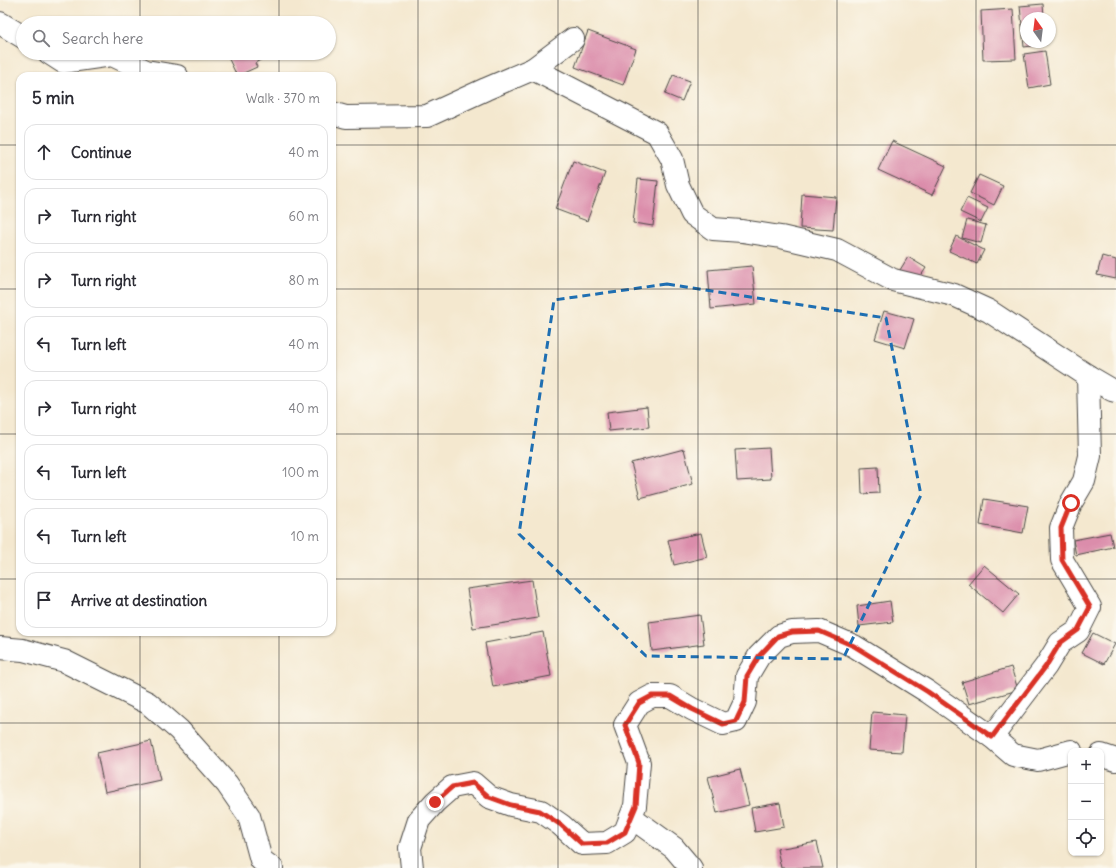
<!DOCTYPE html>
<meta charset="utf-8">
<style>
:root{--surface:#fff;--page:#f2f2f3;--text:#2b2b33;--muted:#7c7c81;--line:#e1e1e2}
body{margin:0;font-family:Delius,sans-serif;background:var(--page);color:var(--text)}
.controls{position:absolute;right:12px;bottom:12px;display:grid;overflow:hidden;border-radius:8px;box-shadow:0 1px 3px #0004}
.controls button{width:36px;height:36px;display:grid;place-items:center;padding:0;border:0;border-bottom:1px solid var(--line);background:var(--surface);color:var(--text);font:20px sans-serif}
.compass{position:absolute;left:1020px;top:12px;width:36px;height:36px;border-radius:50%;background:var(--surface);box-shadow:0 1px 3px #0004;rotate:346deg}
.stop{position:absolute;width:12px;height:12px;margin:-9px;border:3px solid #d93025;border-radius:50%;background:#fff}
.stop.end{background:#d93025;border-color:#fff;box-shadow:0 1px 4px #0008}
.list{margin:0;padding:0;list-style:none}
h2{display:flex;justify-content:space-between;align-items:center;height:52px;margin:0;padding:0 16px;font-size:17px}
h2 small{font-size:13px;font-weight:400;color:var(--muted)}
.list li{display:grid;grid-template-columns:26px 1fr auto;gap:12px;align-items:center;box-sizing:border-box;height:56px;margin:0 8px 8px;padding:0 8px;border:1px solid var(--line);border-radius:12px}
.list b{display:block;font-size:15px;white-space:nowrap}
.list em{font-size:13px;font-style:normal;color:var(--muted)}
.icon{flex:none;width:22px;height:22px;fill:none;stroke:currentColor;stroke-width:2;stroke-linecap:round;stroke-linejoin:round}
.map{position:relative;flex:none;width:1116px;height:868px;overflow:hidden}
.search{position:absolute;background:var(--surface);box-shadow:0 1px 3px #0004;left:16px;top:16px;width:320px;height:44px;display:flex;align-items:center;gap:10px;box-sizing:border-box;padding:0 14px;border-radius:22px;color:var(--muted);font-size:15px}
.panel{position:absolute;background:var(--surface);box-shadow:0 1px 3px #0004;left:16px;top:72px;width:320px;height:564px;border-radius:12px}
.map>svg:first-child{display:block}
.building{fill:#db8dab}
.lines{fill:none;stroke-linecap:round;stroke-linejoin:round}
.minor-casing{stroke:#494744;stroke-width:24}
.minor{stroke:#fff;stroke-width:22}
.route{stroke:#d93025;stroke-width:5}
.marked{fill:none;stroke:#1f6fb2;stroke-width:3;stroke-dasharray:8 5;stroke-linejoin:round}
.grid{fill:none;stroke:#2b2b2b;stroke-width:1;stroke-opacity:0.55}
</style>
<div class="map">
<svg width="1116" height="868" viewBox="0 0 1116 868">
<rect width="100%" height="100%" fill="#fbf7ec"/>
<filter id="ink" filterUnits="userSpaceOnUse"><feTurbulence type="fractalNoise" baseFrequency=".025" numOctaves="2"/><feDisplacementMap in="SourceGraphic" scale="8" xChannelSelector="R" yChannelSelector="G"/><feConvolveMatrix kernelMatrix="1 2 1 2 8 2 1 2 1" color-interpolation-filters="sRGB"/></filter>
<filter id="wash" filterUnits="userSpaceOnUse"><feTurbulence type="fractalNoise" baseFrequency=".012" numOctaves="4" result="noise"/><feDisplacementMap in="SourceGraphic" scale="16" xChannelSelector="R" yChannelSelector="G"/><feGaussianBlur stdDeviation="0.9" result="paint"/><feColorMatrix in="noise" values="0 0 0 0 0 0 0 0 0 0 0 0 0 0 0 0 0 1.4 0 .05"/><feComposite in="paint" operator="in"/></filter>
<g filter="url(#wash)">
<rect width="100%" height="100%" fill="#f4e8cf"/>
<g id="blocks">
<g class="building">
<path d="M1043 4 1044 18H1026V42H1047V44L1024 47 1020 6Z"/>
<path d="M1013 9 1016 59 983 60 981 11Z"/>
<path d="M588 31 636 49 623 85 575 67Z"/>
<path d="M1045 51 1050 84 1029 88 1024 54Z"/>
<path d="M232 53H261L264 58 255 63 257 67 237 76 227 55Z"/>
<path d="M673 75 690 81 682 101 665 94Z"/>
<path d="M892 141 946 166 932 195 878 170Z"/>
<path d="M573 161 605 173 587 221 555 209Z"/>
<path d="M979 175 1003 186 994 205 970 193Z"/>
<path d="M638 179 658 181 653 226 633 223Z"/>
<path d="M802 194 836 197 833 230 800 228Z"/>
<path d="M967 198 988 208 981 222 960 212Z"/>
<path d="M967 220 986 225 981 243 962 238Z"/>
<path d="M956 236 984 250 977 264 949 251Z"/>
<path d="M1102 256 1116 260V279L1097 275Z"/>
<path d="M908 257 926 268 917 282 900 270Z"/>
<path d="M752 266 756 304 711 309 708 270Z"/>
<path d="M884 311 914 319 905 348 875 339Z"/>
<path d="M647 407 649 427 609 431 607 412Z"/>
<path d="M769 448 771 479 737 481 735 450Z"/>
<path d="M684 449 693 484 640 498 631 463Z"/>
<path d="M878 467 879 493 862 494 861 468Z"/>
<path d="M984 499 1028 506 1023 533 980 525Z"/>
<path d="M701 533 707 557 674 565 668 540Z"/>
<path d="M1110 533 1113 547 1076 555 1073 540Z"/>
<path d="M984 565 1019 594 1003 613 968 584Z"/>
<path d="M532 580 538 618 473 628 467 589Z"/>
<path d="M890 601 893 622 859 626 857 606Z"/>
<path d="M700 615 704 644 652 651 649 622Z"/>
<path d="M543 632 551 676 493 687 485 643Z"/>
<path d="M1093 633 1115 644 1104 664 1082 653Z"/>
<path d="M1011 667 1018 690 969 704 962 682Z"/>
<path d="M872 712 905 715 902 752 869 750Z"/>
<path d="M151 741 160 780 105 792 97 753Z"/>
<path d="M740 769 749 805 717 813 708 777Z"/>
<path d="M780 803 784 827 755 832 751 808Z"/>
<path d="M817 842 823 868H781L777 849Z"/>
</g>
</g>
</g>
<g filter="url(#ink)">
<use href="#blocks" fill-opacity="0" stroke="#494744" stroke-width="1"/>
<g class="lines">
<defs>
<g id="minor">
<path d="M0 23 23 37"/>
<path d="M49 53 63 62 112 55 146 71 177 76"/>
<path d="M533 69 657 133 672 159 678 185 692 214 713 229 742 231 781 237 837 250 893 280 954 295 989 311 1088 376 1112 390 1116 391"/>
<path d="M332 113 346 117 427 116 486 89 533 69 573 39"/>
<path d="M0 648 23 650 64 661 148 703 179 730 227 784 249 816 261 860 272 868"/>
<path d="M992 737 1046 666 1060 643 1078 631 1090 607 1062 560 1061 528 1071 503 1084 481 1090 456 1088 376"/>
<path d="M1101 755 1116 760"/>
<path d="M631 817 674 848 691 868"/>
<path d="M412 868 410 848 419 820 435 802 452 787 473 783 489 797 511 805 541 811 561 825 582 844 607 843 625 832 635 806 639 763 625 725 639 703 652 696H670L692 709 723 724 736 721 745 702 747 676 759 656 779 636 792 632 819 631 854 646 928 692 992 737 1013 755 1038 760 1071 751"/>
</g>
</defs>
<use href="#minor" class="minor-casing"/>
<use href="#minor" class="minor"/>
</g>
</g>
<g class="lines" filter="url(#ink)">
<path class="route" d="M435 802 452 787 473 783 489 797 511 805 540 811 561 825 582 844 607 843 625 832 636 806 639 763 625 725 639 703 652 696H670L692 709 723 724 736 721 745 702 747 676 759 656 778 636 792 632 819 631 854 646 928 692 992 737 1046 666 1060 643 1078 630 1090 607 1062 560 1061 528 1071 503"/>
</g>
<path class="marked" d="M667 284 886 318 921 495 843 659 646 656 519 534 554 300Z"/>
<path class="grid" d="M140 0V23M279 0V23M418 0V868M558 0V868M698 0V868M837 0V868M976 0V868M140 53V76M279 53V76M0 145H20M332 145H1116M0 289H20M332 289H1116M0 434H20M332 434H1116M0 579H20M332 579H1116M140 632V868M279 632V868M0 723H1116"/>
</svg>
<div class="controls">
<button>+</button>
<button>−</button>
<button><svg class="icon" aria-label="locate" viewBox="0 0 24 24"><circle cx="12" cy="12" r="6"/><path d="M12 2v4M12 18v4M2 12h4M18 12h4"/></svg></button>
</div>
<svg class="compass" viewBox="-18 -18 36 36"><path d="M0-13l5 13h-10z" fill="#e53935"/><path d="M0 13l5-13h-10z" fill="#7c7c81"/></svg>
<div class="stop" style="left:1071px;top:503px"></div>
<div class="stop end" style="left:435px;top:802px"></div>
<div class="search"><svg class="icon" aria-label="search" viewBox="0 0 24 24"><circle cx="10" cy="10" r="6"/><path d="M15 15l6 6"/></svg>Search here</div>
<section class="panel">
<h2>5 min<small>Walk · 370 m</small></h2>
<ul class="list">
<li><svg class="icon" aria-label="ahead" viewBox="0 0 24 24"><path d="M12 20V5M6 11l6-6 6 6"/></svg><div><b>Continue</b></div><em>40 m</em></li>
<li><svg class="icon" aria-label="right" viewBox="0 0 24 24"><path d="M7 20v-9h11M14 6l5 5-5 5"/></svg><div><b>Turn right</b></div><em>60 m</em></li>
<li><svg class="icon" aria-label="right" viewBox="0 0 24 24"><path d="M7 20v-9h11M14 6l5 5-5 5"/></svg><div><b>Turn right</b></div><em>80 m</em></li>
<li><svg class="icon" aria-label="left" viewBox="0 0 24 24"><path d="M17 20v-9H6M10 6l-5 5 5 5"/></svg><div><b>Turn left</b></div><em>40 m</em></li>
<li><svg class="icon" aria-label="right" viewBox="0 0 24 24"><path d="M7 20v-9h11M14 6l5 5-5 5"/></svg><div><b>Turn right</b></div><em>40 m</em></li>
<li><svg class="icon" aria-label="left" viewBox="0 0 24 24"><path d="M17 20v-9H6M10 6l-5 5 5 5"/></svg><div><b>Turn left</b></div><em>100 m</em></li>
<li><svg class="icon" aria-label="left" viewBox="0 0 24 24"><path d="M17 20v-9H6M10 6l-5 5 5 5"/></svg><div><b>Turn left</b></div><em>10 m</em></li>
<li><svg class="icon" aria-label="arrive" viewBox="0 0 24 24"><path d="M6 21V4h12l-3 4 3 4H6"/></svg><div><b>Arrive at destination</b></div></li>
</ul>
</section>
</div>
